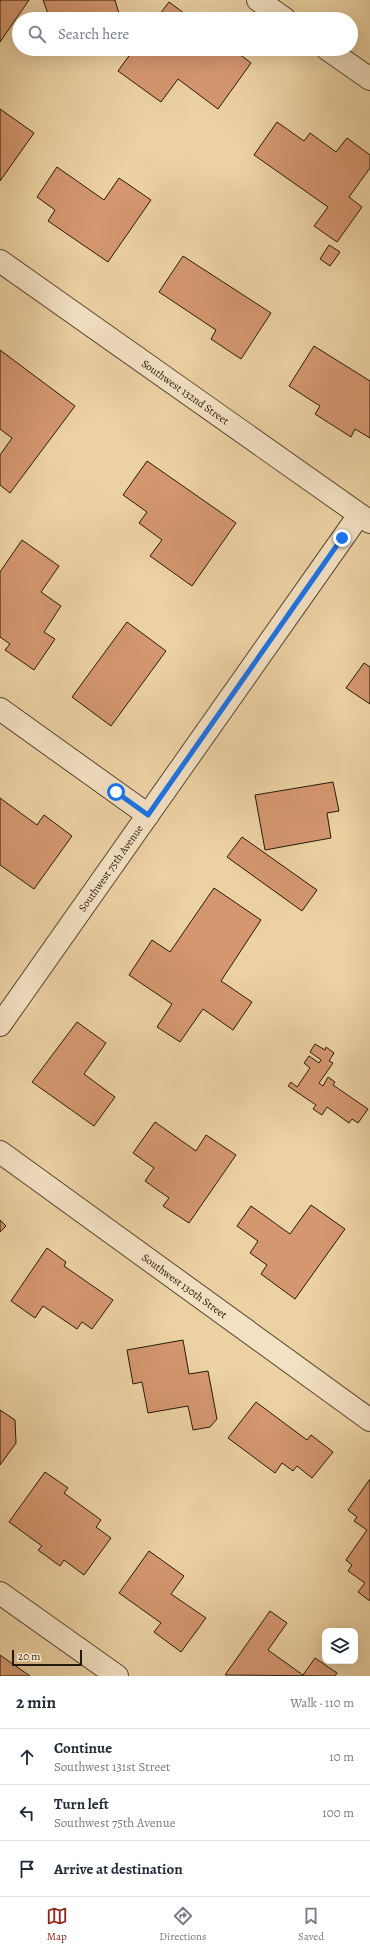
<!DOCTYPE html>
<meta charset="utf-8">
<style>
:root{--surface:#fff;--page:#f2f2f3;--text:#1f2937;--muted:#747a83;--line:#e0e1e3;--accent:#8f2418}
body{margin:0;font-family:Alegreya,serif;background:var(--page);color:var(--text)}
.controls{position:absolute;right:12px;bottom:12px;display:grid;overflow:hidden;border-radius:8px;box-shadow:0 4px 16px #0002}
.controls button{width:36px;height:36px;display:grid;place-items:center;padding:0;border:0;border-bottom:1px solid var(--line);background:var(--surface);color:var(--text);font:20px sans-serif}
.scale{position:absolute;left:12px;bottom:10px;width:70px;box-sizing:border-box;padding-left:4px;border:2px solid #26190b;border-top:0;font-size:11px;line-height:14px;white-space:nowrap;color:#26190b;-webkit-text-stroke:3px #f3e1c3;paint-order:stroke}
.stop{position:absolute;width:12px;height:12px;margin:-9px;border:3px solid #1a73e8;border-radius:50%;background:#fff}
.stop.end{background:#1a73e8;border-color:#fff;box-shadow:0 1px 4px #0008}
.list{margin:0;padding:0;list-style:none}
h2{display:flex;justify-content:space-between;align-items:center;height:52px;margin:0;padding:0 16px;font-size:17px}
h2 small{font-size:13px;font-weight:400;color:var(--muted)}
.list li{display:grid;grid-template-columns:26px 1fr auto;gap:12px;align-items:center;box-sizing:border-box;height:56px;padding:0 16px;border-top:1px solid var(--line)}
.list b{display:block;font-size:15px;white-space:nowrap}
.list p{margin:0;font-size:13px;white-space:nowrap;color:var(--muted)}
.list em{font-size:13px;font-style:normal;color:var(--muted)}
.icon{flex:none;width:22px;height:22px;fill:none;stroke:currentColor;stroke-width:2;stroke-linecap:round;stroke-linejoin:round}
.map{position:relative;flex:none;width:370px;height:1676px;overflow:hidden}
.search{position:absolute;background:var(--surface);box-shadow:0 4px 16px #0002;left:12px;right:12px;top:12px;height:44px;display:flex;align-items:center;gap:10px;box-sizing:border-box;padding:0 14px;border-radius:22px;color:var(--muted);font-size:15px}
.sheet{height:220px;background:var(--surface)}
nav{display:flex;justify-content:space-around;align-items:center;box-sizing:border-box;height:56px;border-top:1px solid var(--line);background:var(--surface);font-size:11px;color:var(--muted)}
nav a{display:grid;justify-items:center;gap:2px}
nav .on{color:var(--accent)}
.map>svg:first-child{display:block}
.building{fill:#d49770;stroke:#26190b}
.lines{fill:none;stroke-linecap:round;stroke-linejoin:round}
.minor-casing{stroke:#584731;stroke-width:24}
.minor{stroke:#f3e1c3;stroke-width:22}
.route{stroke:#1a73e8;stroke-width:5}
.labels{text-anchor:middle;dominant-baseline:central;stroke-width:4;stroke-linejoin:round;paint-order:stroke}
.street-label{font-size:11px;fill:#26190b;stroke:#f3e1c3}
</style>
<div class="map">
<svg width="370" height="1676" viewBox="0 0 370 1676">
<rect width="100%" height="100%" fill="#ecd1a3"/>
<filter id="stains"><feTurbulence type="fractalNoise" baseFrequency=".005" numOctaves="4"/><feColorMatrix values="0 0 0 0 .2 0 0 0 0 .09 0 0 0 0 .02 0 0 0 .5 -.17"/></filter>
<radialGradient id="worn" r=".72"><stop offset=".6" stop-color="#630" stop-opacity="0"/><stop offset="1" stop-color="#630" stop-opacity=".3"/></radialGradient>
<g class="building">
<path d="M0 0H29L0 42Z"/>
<path d="M43 0H115L120 17 115 19H50Z"/>
<path d="M169 2 192 19H156Z"/>
<path d="M134 49H233L251 63 218 109 178 79 161 102 118 71Z"/>
<path d="M0 109 34 133 0 181Z"/>
<path d="M277 122 304 141 310 133 336 152 347 138 370 155V168L349 197 362 207 337 242 314 226 328 207 254 155Z"/>
<path d="M57 167 104 200 119 178 151 200 108 262 48 221 55 210 37 197Z"/>
<path d="M329 245 340 252 330 266 320 259Z"/>
<path d="M183 256 271 313 241 359 211 339 216 330 159 292Z"/>
<path d="M314 346 370 381V438L355 429 351 437 315 414 320 406 289 386Z"/>
<path d="M0 350 75 406 10 493 0 485V455L12 438 0 429Z"/>
<path d="M147 461 236 523 192 586 150 556 162 540 139 523 147 512 123 495Z"/>
<path d="M22 540 59 566 41 592 61 606 44 632 55 639 34 670 5 650 10 644 0 637V572Z"/>
<path d="M127 622 166 651 111 726 72 697Z"/>
<path d="M364 663 370 667V704L346 688Z"/>
<path d="M333 782 339 811 327 813 331 838 265 850 255 795Z"/>
<path d="M0 798 37 825 44 815 72 836 34 889 0 865Z"/>
<path d="M242 837 317 890 302 911 227 857Z"/>
<path d="M214 888 261 920 221 981 252 1002 233 1030 203 1009 180 1042 157 1027 172 1004 129 975 152 940 170 952Z"/>
<path d="M77 1022 106 1043 84 1074 115 1097 94 1126 32 1082Z"/>
<path d="M315 1044 325 1050 326 1047 334 1053 329 1061 333 1063 319 1083 323 1086 328 1077 335 1082 333 1085 368 1109 358 1123 352 1119 349 1123 327 1107 322 1115 313 1109 316 1105 288 1086 291 1082 297 1087 310 1068 304 1063 309 1056 319 1063 321 1060 310 1052Z"/>
<path d="M155 1122 196 1151 206 1135 236 1155 189 1223 163 1206 169 1198 145 1181 154 1168 133 1153Z"/>
<path d="M311 1205 345 1229 295 1299 261 1274 267 1265 250 1253 258 1241 237 1226 251 1206 290 1234Z"/>
<path d="M0 1220 6 1226 0 1232Z"/>
<path d="M47 1248 66 1262 64 1266 113 1300 92 1329 82 1322 77 1329 43 1306 35 1318 11 1301Z"/>
<path d="M183 1340 189 1374 208 1371 217 1419 210 1427 193 1430 188 1406 148 1413 142 1382 133 1384 127 1350Z"/>
<path d="M256 1402 307 1440 311 1435 333 1452 312 1478 297 1466 293 1471 282 1463 275 1473 228 1438Z"/>
<path d="M0 1410 15 1420 16 1443 0 1465Z"/>
<path d="M45 1472 68 1488 64 1493 101 1520 96 1527 111 1538 84 1575 64 1560 60 1566 38 1550 42 1546 9 1522Z"/>
<path d="M370 1479V1601L358 1592 365 1583 348 1571 352 1565 346 1560 367 1530 354 1521 357 1517 348 1510Z"/>
<path d="M149 1551 184 1576 171 1594 206 1618 181 1652 154 1632 161 1623 119 1593Z"/>
<path d="M270 1611 287 1623 268 1650 303 1675 315 1658 337 1673 335 1676 225 1675Z"/>
<path d="M0 1655 30 1676H0Z"/>
</g>
<g class="lines">
<defs>
<g id="minor">
<path d="M258 0 285 19"/>
<path d="M327 49 370 79"/>
<path id="s1" d="M0 261 370 522"/>
<path d="M0 709 148 815"/>
<path id="s2" d="M0 1025 359 515"/>
<path id="s3" d="M0 1152 370 1420"/>
<path d="M0 1593 117 1676"/>
</g>
</defs>
<use href="#minor" class="minor-casing"/>
<use href="#minor" class="minor"/>
</g>
<g class="lines">
<path class="route" d="M116 792 148 815 342 538"/>
</g>
<g class="labels">
<g class="street-label">
<text stroke="none"><textPath href="#s1" startOffset="227">Southwest 132nd Street</textPath></text>
<text stroke="none"><textPath href="#s2" startOffset="192">Southwest 75th Avenue</textPath></text>
<text stroke="none"><textPath href="#s3" startOffset="228">Southwest 130th Street</textPath></text>
</g>
</g>
<rect width="100%" height="100%" filter="url(#stains)"/>
<rect width="100%" height="100%" fill="url(#worn)"/>
</svg>
<div class="controls">
<button><svg class="icon" aria-label="layers" viewBox="0 0 24 24"><path d="M12 4l9 5-9 5-9-5zM3 14l9 5 9-5"/></svg></button>
</div>
<div class="scale">20 m</div>
<div class="stop" style="left:116px;top:792px"></div>
<div class="stop end" style="left:342px;top:538px"></div>
<div class="search"><svg class="icon" aria-label="search" viewBox="0 0 24 24"><circle cx="10" cy="10" r="6"/><path d="M15 15l6 6"/></svg>Search here</div>
</div>
<section class="sheet">
<h2>2 min<small>Walk · 110 m</small></h2>
<ul class="list">
<li><svg class="icon" aria-label="ahead" viewBox="0 0 24 24"><path d="M12 20V5M6 11l6-6 6 6"/></svg><div><b>Continue</b><p>Southwest 131st Street</p></div><em>10 m</em></li>
<li><svg class="icon" aria-label="left" viewBox="0 0 24 24"><path d="M17 20v-9H6M10 6l-5 5 5 5"/></svg><div><b>Turn left</b><p>Southwest 75th Avenue</p></div><em>100 m</em></li>
<li><svg class="icon" aria-label="arrive" viewBox="0 0 24 24"><path d="M6 21V4h12l-3 4 3 4H6"/></svg><div><b>Arrive at destination</b></div></li>
</ul>
</section>
<nav>
<a class="on"><svg class="icon" aria-label="map" viewBox="0 0 24 24"><path d="M3 6l6-2 6 2 6-2v14l-6 2-6-2-6 2zM9 4v14M15 6v14"/></svg>Map</a>
<a><svg class="icon" aria-label="directions" viewBox="0 0 24 24"><path d="M12 3l9 9-9 9-9-9zM9 14v-3h6M13 9l2 2-2 2"/></svg>Directions</a>
<a><svg class="icon" aria-label="saved" viewBox="0 0 24 24"><path d="M7 4h10v16l-5-4-5 4z"/></svg>Saved</a>
</nav>
